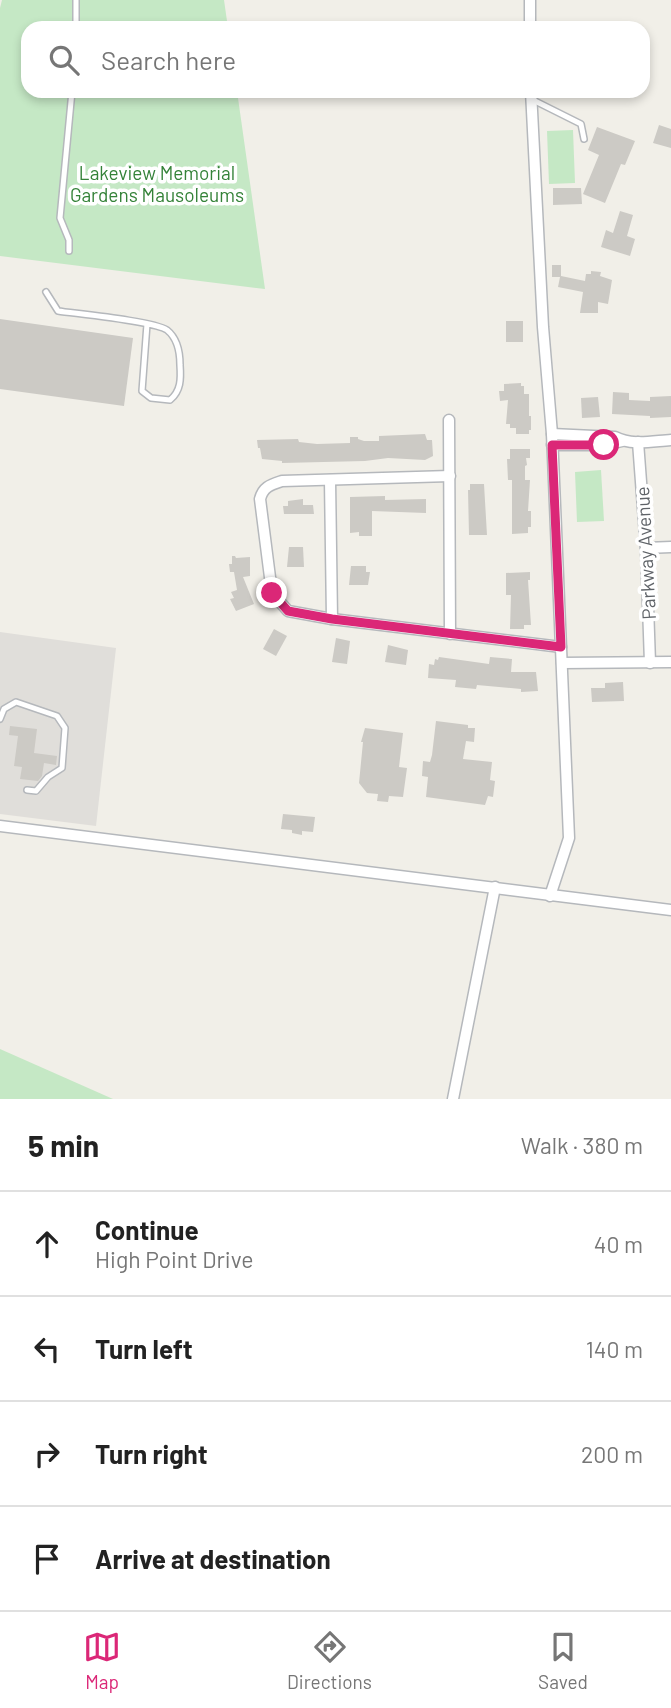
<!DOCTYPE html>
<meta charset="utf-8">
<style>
:root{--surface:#fff;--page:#f2f2f2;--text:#222;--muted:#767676;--line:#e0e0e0;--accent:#db2777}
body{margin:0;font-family:Barlow,sans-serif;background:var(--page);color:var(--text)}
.stop{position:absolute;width:21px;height:21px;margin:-16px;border:5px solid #db2777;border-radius:50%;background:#fff}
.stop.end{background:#db2777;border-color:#fff;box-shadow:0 2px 7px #0008}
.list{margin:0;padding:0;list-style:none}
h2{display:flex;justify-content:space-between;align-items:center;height:91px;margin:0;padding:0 28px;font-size:30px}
h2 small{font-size:23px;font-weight:400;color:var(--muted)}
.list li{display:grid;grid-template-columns:46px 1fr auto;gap:21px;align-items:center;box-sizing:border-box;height:105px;padding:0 28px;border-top:2px solid var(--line)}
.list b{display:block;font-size:26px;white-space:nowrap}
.list p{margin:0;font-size:23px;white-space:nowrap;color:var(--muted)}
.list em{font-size:23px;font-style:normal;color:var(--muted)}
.icon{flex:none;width:38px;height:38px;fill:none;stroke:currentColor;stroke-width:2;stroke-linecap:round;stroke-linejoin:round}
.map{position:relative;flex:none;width:671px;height:1099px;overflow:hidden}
.search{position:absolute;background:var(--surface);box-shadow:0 4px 10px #0003;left:21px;right:21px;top:21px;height:77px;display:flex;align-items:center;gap:18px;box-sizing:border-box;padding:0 24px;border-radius:21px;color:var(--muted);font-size:26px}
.sheet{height:511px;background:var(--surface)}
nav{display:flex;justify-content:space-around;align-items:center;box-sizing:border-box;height:98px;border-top:2px solid var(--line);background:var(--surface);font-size:19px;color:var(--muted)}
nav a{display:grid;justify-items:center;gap:4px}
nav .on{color:var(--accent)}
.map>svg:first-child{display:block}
.industrial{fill:#e0deda}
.green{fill:#c5e8c5}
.building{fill:#cccac5}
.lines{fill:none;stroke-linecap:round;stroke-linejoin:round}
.service-casing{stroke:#b5b8bc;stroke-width:8}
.minor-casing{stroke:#b5b8bc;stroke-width:13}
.service{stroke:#fff;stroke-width:5}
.minor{stroke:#fff;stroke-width:10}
.route{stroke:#db2777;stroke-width:9}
.labels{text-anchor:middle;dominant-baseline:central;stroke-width:7;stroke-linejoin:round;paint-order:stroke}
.park-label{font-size:19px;fill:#348238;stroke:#fff}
.street-label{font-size:19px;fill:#5f6368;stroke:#fff}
</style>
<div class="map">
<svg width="671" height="1099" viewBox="0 0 671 1099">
<rect width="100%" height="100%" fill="#f1efe8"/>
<path class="industrial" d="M0 632 116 648 96 826 0 814Z"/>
<g class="green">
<path d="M2 0H224L228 28H28V91H237L265 289 0 256V8Z"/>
<path d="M573 130 575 183 549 184 547 131Z"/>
<path d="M601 470 604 521 577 522 575 472Z"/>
<path d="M0 1049 113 1099H0Z"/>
</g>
<g class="building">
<path d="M659 125 671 129V148L653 143Z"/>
<path d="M597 127 635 141 625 165 621 164 605 203 583 194 599 155 588 150Z"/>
<path d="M553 188H581L582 204 553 205Z"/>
<path d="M620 211 633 215 627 236 635 239 630 256 601 247 606 230 613 233Z"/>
<path d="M552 265H561V276L585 281 586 274H591V271L601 272 600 276 612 280 608 304 598 302V313H580L583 292 558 287 560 277H552Z"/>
<path d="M0 319 133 338 124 406 0 389Z"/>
<rect x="506" y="321" width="17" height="21"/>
<path d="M521 383V386H524V394H529V416H531V430H529V434H516V428H510V424H506L508 400 500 401 499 391H504V384Z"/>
<path d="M613 392 629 393V400L650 401V397L671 396V417L650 418V416L612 414Z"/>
<path d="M598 397 600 417 582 418 581 398Z"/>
<path d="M425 434 427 440H432L433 456 425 460 388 458 365 461 282 463V461L262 459 260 448H258L257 440 298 439 299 442 317 444 350 443V437H358V439L364 441H379V436Z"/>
<path d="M510 449H530V458H526L527 465 525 466V480H530L528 511H531V527H528V533L512 534V480H508L507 459H510Z"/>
<path d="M470 484H484L487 535H469L468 490H470Z"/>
<path d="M385 496V500L426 499V513L372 511V536H359V532L350 533V497Z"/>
<path d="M303 499V505H313L314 514H284L283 506H288V501Z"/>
<path d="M289 547H303L304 567H287Z"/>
<path d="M232 556H235L236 558 250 557V576L243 577 254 604 236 611 230 599 234 598 231 592 237 590 234 572H230L229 564H232Z"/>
<path d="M351 566H366V572H370L368 585H349Z"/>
<path d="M530 572V580H528L531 625H524V629H510L511 595H506V573Z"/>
<path d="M274 629 287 636 276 656 263 649Z"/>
<path d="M336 638 350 641 347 664 332 662Z"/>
<path d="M388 645 408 650 406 665 385 662Z"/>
<path d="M439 657 489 664 490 657 512 659 511 672H536L538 691 521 692V689L477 685 476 689 455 687 456 680 428 678 429 664 434 665 435 659 438 660Z"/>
<path d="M623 682 624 701 592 702 591 688H605V683Z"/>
<path d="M436 721 468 725V728H475L474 742 466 741 463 759 492 762 490 780 495 781 493 797 488 796 485 805 426 797 428 777 422 776 423 761 430 762 432 755Z"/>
<path d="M10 726 37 729 34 753 57 756 56 765 44 763 42 776 38 781 20 779 22 767 14 766 18 736 9 735Z"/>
<path d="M365 728 403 733 399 767 407 768 403 797 389 796 388 802 377 801 378 794 367 793 359 783 363 742H361Z"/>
<path d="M283 814 315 817 313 832 302 831V835L292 833V830L281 829Z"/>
</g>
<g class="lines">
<defs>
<g id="service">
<path d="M76 28V0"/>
<path d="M531 99 581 124 584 139"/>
<path d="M69 251V240L60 218 72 91"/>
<path d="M46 292 58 311C79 314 153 321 167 330 177 338 180 353 180 365 181 379 181 391 170 400L151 398 142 391 147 324"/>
<path d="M0 719 4 709 16 702 57 716 65 728 62 768 48 777 36 791 27 790"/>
</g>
<g id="minor">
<path d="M530 0V28"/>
<path d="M531 91 543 327 552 434 569 838 550 896"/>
<path d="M449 420 450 634"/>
<path d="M552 434 615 437C632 446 653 441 671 440"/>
<path d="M638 442 646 548 650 663"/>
<path d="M552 445H604L622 441"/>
<path d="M450 476 282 481C270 485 263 487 260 499L272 593 288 611 332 619 561 647"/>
<path d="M330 480 332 619"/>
<path d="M646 548 671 547"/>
<path d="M562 663 671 662"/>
<path d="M0 826 671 910"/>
<path d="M453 1099 495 887"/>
</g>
</defs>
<use href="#service" class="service-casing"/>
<use href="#minor" class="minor-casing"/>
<use href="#service" class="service"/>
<use href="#minor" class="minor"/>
</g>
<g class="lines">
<path class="route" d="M272 593 288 611 332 619 561 647 552 445H604"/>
</g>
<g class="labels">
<g class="park-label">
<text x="157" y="172">Lakeview Memorial<tspan x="157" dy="22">Gardens Mausoleums</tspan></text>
</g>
<g class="street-label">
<text transform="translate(645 553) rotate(-93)">Parkway Avenue</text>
</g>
</g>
</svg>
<div class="stop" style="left:604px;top:445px"></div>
<div class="stop end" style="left:272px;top:593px"></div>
<div class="search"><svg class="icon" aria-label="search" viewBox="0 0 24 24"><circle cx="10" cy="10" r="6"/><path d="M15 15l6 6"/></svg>Search here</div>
</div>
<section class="sheet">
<h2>5 min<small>Walk · 380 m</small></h2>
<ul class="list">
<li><svg class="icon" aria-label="ahead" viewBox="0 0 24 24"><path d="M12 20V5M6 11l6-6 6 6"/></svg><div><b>Continue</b><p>High Point Drive</p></div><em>40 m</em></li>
<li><svg class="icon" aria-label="left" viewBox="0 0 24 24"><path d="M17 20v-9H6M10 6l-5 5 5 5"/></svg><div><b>Turn left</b></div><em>140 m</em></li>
<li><svg class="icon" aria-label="right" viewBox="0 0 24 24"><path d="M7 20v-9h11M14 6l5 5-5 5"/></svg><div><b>Turn right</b></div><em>200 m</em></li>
<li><svg class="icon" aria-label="arrive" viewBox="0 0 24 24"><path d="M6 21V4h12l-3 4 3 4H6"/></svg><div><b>Arrive at destination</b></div></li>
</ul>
</section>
<nav>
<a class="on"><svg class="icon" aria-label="map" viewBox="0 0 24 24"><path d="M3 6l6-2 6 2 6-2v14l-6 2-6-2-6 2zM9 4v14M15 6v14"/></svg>Map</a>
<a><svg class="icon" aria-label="directions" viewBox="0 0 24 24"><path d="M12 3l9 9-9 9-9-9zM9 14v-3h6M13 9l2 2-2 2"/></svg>Directions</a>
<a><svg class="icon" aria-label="saved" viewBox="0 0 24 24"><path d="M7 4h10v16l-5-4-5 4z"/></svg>Saved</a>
</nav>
